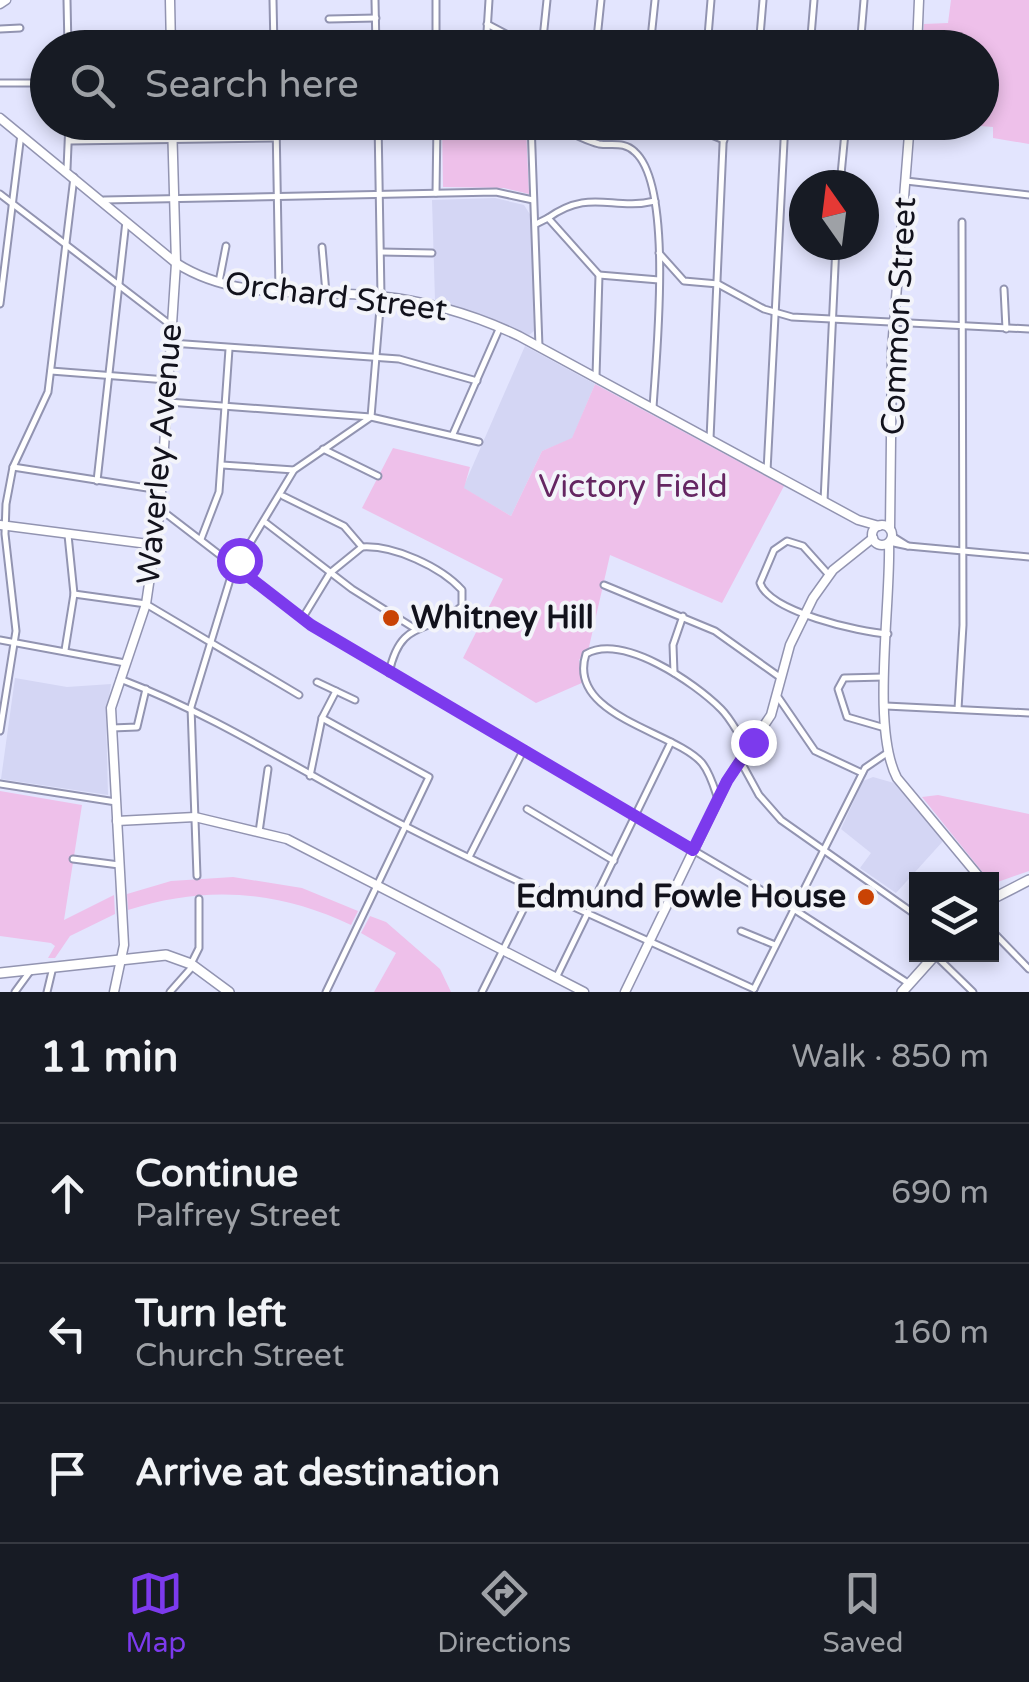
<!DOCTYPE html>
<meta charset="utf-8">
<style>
:root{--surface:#171b24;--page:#20242c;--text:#f1f3f6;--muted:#9ea1a6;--line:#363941;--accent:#7c3aed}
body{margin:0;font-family:"Varela Round",sans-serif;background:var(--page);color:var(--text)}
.controls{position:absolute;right:30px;bottom:30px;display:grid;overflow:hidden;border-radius:0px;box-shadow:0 5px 15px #0003}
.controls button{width:90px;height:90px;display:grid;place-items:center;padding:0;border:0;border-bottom:2px solid var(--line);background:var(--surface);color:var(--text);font:50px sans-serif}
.compass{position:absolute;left:789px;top:170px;width:90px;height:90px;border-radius:50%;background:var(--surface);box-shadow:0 5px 15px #0003;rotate:346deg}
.stop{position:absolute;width:30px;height:30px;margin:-22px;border:8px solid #7c3aed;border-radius:50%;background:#fff}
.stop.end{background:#7c3aed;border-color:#fff;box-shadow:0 2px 10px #0008}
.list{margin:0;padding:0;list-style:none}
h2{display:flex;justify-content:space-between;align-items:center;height:130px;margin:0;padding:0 40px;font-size:42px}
h2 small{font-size:32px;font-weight:400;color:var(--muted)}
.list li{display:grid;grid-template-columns:65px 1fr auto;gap:30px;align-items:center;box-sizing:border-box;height:140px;padding:0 40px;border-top:2px solid var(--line)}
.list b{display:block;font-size:38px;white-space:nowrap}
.list p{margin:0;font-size:32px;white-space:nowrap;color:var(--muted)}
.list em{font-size:32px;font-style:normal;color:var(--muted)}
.icon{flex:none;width:55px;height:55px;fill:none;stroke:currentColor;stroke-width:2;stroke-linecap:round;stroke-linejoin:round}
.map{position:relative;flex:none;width:1029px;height:992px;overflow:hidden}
.search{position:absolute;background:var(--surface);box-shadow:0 5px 15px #0003;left:30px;right:30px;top:30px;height:110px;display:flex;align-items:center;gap:25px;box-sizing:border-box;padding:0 35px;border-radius:55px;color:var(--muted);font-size:38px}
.sheet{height:550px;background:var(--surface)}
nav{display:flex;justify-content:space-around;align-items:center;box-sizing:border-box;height:140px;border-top:2px solid var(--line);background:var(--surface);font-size:28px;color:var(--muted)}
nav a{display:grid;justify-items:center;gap:5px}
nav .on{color:var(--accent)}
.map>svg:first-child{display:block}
.built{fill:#d4d6f4}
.green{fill:#eec0ea}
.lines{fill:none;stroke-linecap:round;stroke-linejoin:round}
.street-casing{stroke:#9294b1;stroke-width:9}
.secondary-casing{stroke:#9294b1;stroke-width:11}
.primary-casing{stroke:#9294b1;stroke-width:12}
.street{stroke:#fff;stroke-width:5}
.secondary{stroke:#fff;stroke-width:8}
.primary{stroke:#fff;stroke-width:9}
.route{stroke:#7c3aed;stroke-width:12}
.poi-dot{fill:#c94304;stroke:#f3f4fa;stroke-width:4}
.labels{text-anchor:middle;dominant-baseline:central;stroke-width:8;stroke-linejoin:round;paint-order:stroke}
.street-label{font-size:32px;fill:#12121c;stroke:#f3f4fa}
.park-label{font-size:32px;fill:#652662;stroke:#f3f4fa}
.poi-label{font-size:32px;font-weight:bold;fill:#12121c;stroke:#f3f4fa;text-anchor:start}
</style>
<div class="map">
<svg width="1029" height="992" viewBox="0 0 1029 992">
<rect width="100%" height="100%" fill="#e3e5fe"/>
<g class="built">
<path d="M495 198 524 205 531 216 534 331 529 335 435 300 432 200Z"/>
<path d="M525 346 595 384 572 439 542 451 511 516 463 488Z"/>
<path d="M15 678 67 687 111 684 106 717 108 795 1 779Z"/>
<path d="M873 777 894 783 944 840 896 893 860 868 871 853 841 829 863 781Z"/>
</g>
<g class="green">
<path d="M951 0H1029V144L993 138V127L943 123 982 122V48L922 47 924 24 948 23Z"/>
<path d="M442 123 526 128 529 194 504 188 443 187Z"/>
<path d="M595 384 784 486 722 603 610 555 589 647 579 660 584 682 536 703 463 658 503 579 362 508 393 448 470 467 464 488 511 516 542 451 572 438Z"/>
<path d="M0 791 82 805 64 920 114 895 115 914 70 936 55 958H48L55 946 51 943 0 936Z"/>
<path d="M938 795 1029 814V871L992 884 922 797Z"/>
<path d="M233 877 302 888 358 911 351 925C278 890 205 885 128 910L127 894 171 881Z"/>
<path d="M370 916 386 922 440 969 451 992H374L396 953 361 933Z"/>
</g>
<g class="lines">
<defs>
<g id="street">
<path d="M67 0 68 48"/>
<path d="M273 0 274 48"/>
<path d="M375 0 376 48"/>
<path d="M436 0V48"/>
<path d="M329 19 376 18"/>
<path d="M487 24 533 48"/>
<path d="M0 29 20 28"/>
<path d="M486 48 489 0"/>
<path d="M542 48 547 0"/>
<path d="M596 48 601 0"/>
<path d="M650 48 655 0"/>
<path d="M707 48 711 0"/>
<path d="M759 48 763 0"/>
<path d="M810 48 814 0"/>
<path d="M860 48 864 0"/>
<path d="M0 83H48"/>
<path d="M276 122 279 291"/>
<path d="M531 122 539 347"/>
<path d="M550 122C565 130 583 140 599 144 612 146 624 141 635 152 674 187 656 356 653 408"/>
<path d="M679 122 724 140"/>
<path d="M69 141 276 138"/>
<path d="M67 169 69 122"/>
<path d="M906 181 1029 195"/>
<path d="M840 185 846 122"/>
<path d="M436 193 437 122"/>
<path d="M0 194 172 326"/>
<path d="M104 200 496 192 533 200"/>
<path d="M548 218C590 188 612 211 655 201"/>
<path d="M536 224 548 218 599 275 596 376"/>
<path d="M322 247 326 293"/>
<path d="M381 252 432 253"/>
<path d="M659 253 684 281 718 284 764 309 792 317 1029 329"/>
<path d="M599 275 659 280"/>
<path d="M219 282 226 246"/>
<path d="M1004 289 1006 329"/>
<path d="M0 304 21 134"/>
<path d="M171 343 399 359 477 381"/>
<path d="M51 371 167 380"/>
<path d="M168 402 371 417 479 442"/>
<path d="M453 434 500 327"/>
<path d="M710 439 724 122"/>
<path d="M323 449 378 476"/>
<path d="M222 465 294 470 371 417 381 296 378 122"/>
<path d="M13 467 160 490"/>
<path d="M767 471 785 122"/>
<path d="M97 481 126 221"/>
<path d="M283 496 344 526 362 547"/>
<path d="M824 501 836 245"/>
<path d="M160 509 311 625 795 910 908 983"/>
<path d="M266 523 352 589 414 628"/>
<path d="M201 539 219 492 229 349"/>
<path d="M889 542 908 546 892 536"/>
<path d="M908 546 1029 557"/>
<path d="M829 575 803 546 787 541 774 550 760 583C770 612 859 632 888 634"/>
<path d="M604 585 715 631 781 678"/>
<path d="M74 594 146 604 299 695"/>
<path d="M302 619 330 573 362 547C394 545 441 567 462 590V606C429 636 401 616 389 673"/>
<path d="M0 640 125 663"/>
<path d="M65 650 74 594 68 535"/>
<path d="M674 673 673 645 683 616"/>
<path d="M884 677 844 678 838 689 847 717 885 728"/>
<path d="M120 679C220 717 308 776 403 825 518 884 637 935 754 989"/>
<path d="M317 682 355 700"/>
<path d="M778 697 815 751 862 773"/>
<path d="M886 706 1029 713"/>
<path d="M958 709 963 625 962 222"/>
<path d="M322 718 429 777 326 992"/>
<path d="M112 728 137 727 146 689"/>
<path d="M0 731 16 631 5 534 6 504 13 467 48 392 74 177"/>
<path d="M741 762 759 795 781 820 916 915"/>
<path d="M310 776 322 718 336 691"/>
<path d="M0 784 116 802"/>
<path d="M718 799C714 787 710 773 702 763 674 731 566 716 586 654 623 633 695 683 721 709 733 721 738 736 749 748"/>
<path d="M527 809 614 861"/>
<path d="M259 832 268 769"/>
<path d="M469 857 523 751"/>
<path d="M73 859 119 865"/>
<path d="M197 876 191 707 232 573 294 470"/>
<path d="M741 931 775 945"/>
<path d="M992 931 1029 969"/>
<path d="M936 956 973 992"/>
<path d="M191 964 199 948V899"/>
<path d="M556 978 671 742"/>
<path d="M754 989 865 768 887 753"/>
<path d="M15 992 31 970"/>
<path d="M47 992 53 967"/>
<path d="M170 992 193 966"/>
<path d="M482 992 534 888"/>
</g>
<g id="secondary">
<path d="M170 0 171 48"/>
<path d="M0 4 6 0"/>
<path d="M917 48 919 0"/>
<path d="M0 118 176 263C237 302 308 289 378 296 427 301 475 315 519 336L858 520 879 526"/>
<path d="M0 525 156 545"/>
<circle cx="882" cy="535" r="10"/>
<path d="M890 529 892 349 910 122"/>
<path d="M889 543C891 604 871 728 897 778L981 879"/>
<path d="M117 821 195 817 287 839 584 992"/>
<path d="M114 992 124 945 111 708 146 604 160 509 176 263 172 122"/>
<path d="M625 992 727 781 771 715 790 645 813 598 833 570 873 538"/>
</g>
<g id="primary">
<path d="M992 899 1029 880"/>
<path d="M0 973 166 955 191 964 229 992"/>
<path d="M902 992 936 954"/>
</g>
</defs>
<use href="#street" class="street-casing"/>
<use href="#secondary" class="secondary-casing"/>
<use href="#primary" class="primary-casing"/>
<use href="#street" class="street"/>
<use href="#secondary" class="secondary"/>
<use href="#primary" class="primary"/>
</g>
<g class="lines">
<path class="route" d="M239 560 235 566 311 625 693 850 727 781 753 742"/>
</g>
<g class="poi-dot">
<circle cx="391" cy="618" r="10"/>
<circle cx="866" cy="897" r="10"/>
</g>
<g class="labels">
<g class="street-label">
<text transform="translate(336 297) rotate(7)">Orchard Street</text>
<text transform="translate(899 316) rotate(-87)">Common Street</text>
<text transform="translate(160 454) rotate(-85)">Waverley Avenue</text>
</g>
<g class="park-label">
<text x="633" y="487">Victory Field</text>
</g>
<g class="poi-label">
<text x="411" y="618">Whitney Hill</text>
<text x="846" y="897" text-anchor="end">Edmund Fowle House</text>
</g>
</g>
</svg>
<div class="controls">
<button><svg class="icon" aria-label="layers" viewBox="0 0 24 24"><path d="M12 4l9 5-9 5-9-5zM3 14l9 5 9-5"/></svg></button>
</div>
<svg class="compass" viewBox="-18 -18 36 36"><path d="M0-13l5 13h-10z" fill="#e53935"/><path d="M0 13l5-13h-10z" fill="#9ea1a6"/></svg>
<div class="stop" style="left:239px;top:560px"></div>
<div class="stop end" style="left:753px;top:742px"></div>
<div class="search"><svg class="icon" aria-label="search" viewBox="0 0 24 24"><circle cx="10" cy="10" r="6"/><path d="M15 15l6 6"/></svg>Search here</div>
</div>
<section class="sheet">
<h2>11 min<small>Walk · 850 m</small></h2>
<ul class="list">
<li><svg class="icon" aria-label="ahead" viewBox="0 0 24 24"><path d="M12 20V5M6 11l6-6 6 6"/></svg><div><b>Continue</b><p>Palfrey Street</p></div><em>690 m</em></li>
<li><svg class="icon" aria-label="left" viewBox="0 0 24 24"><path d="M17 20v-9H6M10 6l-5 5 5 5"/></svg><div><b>Turn left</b><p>Church Street</p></div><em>160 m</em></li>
<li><svg class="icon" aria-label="arrive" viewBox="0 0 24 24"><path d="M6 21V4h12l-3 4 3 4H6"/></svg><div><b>Arrive at destination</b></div></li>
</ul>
</section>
<nav>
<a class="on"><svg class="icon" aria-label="map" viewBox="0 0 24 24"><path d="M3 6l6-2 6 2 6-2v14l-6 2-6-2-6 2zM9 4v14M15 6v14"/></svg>Map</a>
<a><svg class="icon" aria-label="directions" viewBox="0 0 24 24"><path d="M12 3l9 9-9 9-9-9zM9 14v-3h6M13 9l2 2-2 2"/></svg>Directions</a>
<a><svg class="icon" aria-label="saved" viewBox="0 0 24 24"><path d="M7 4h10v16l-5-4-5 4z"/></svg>Saved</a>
</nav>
